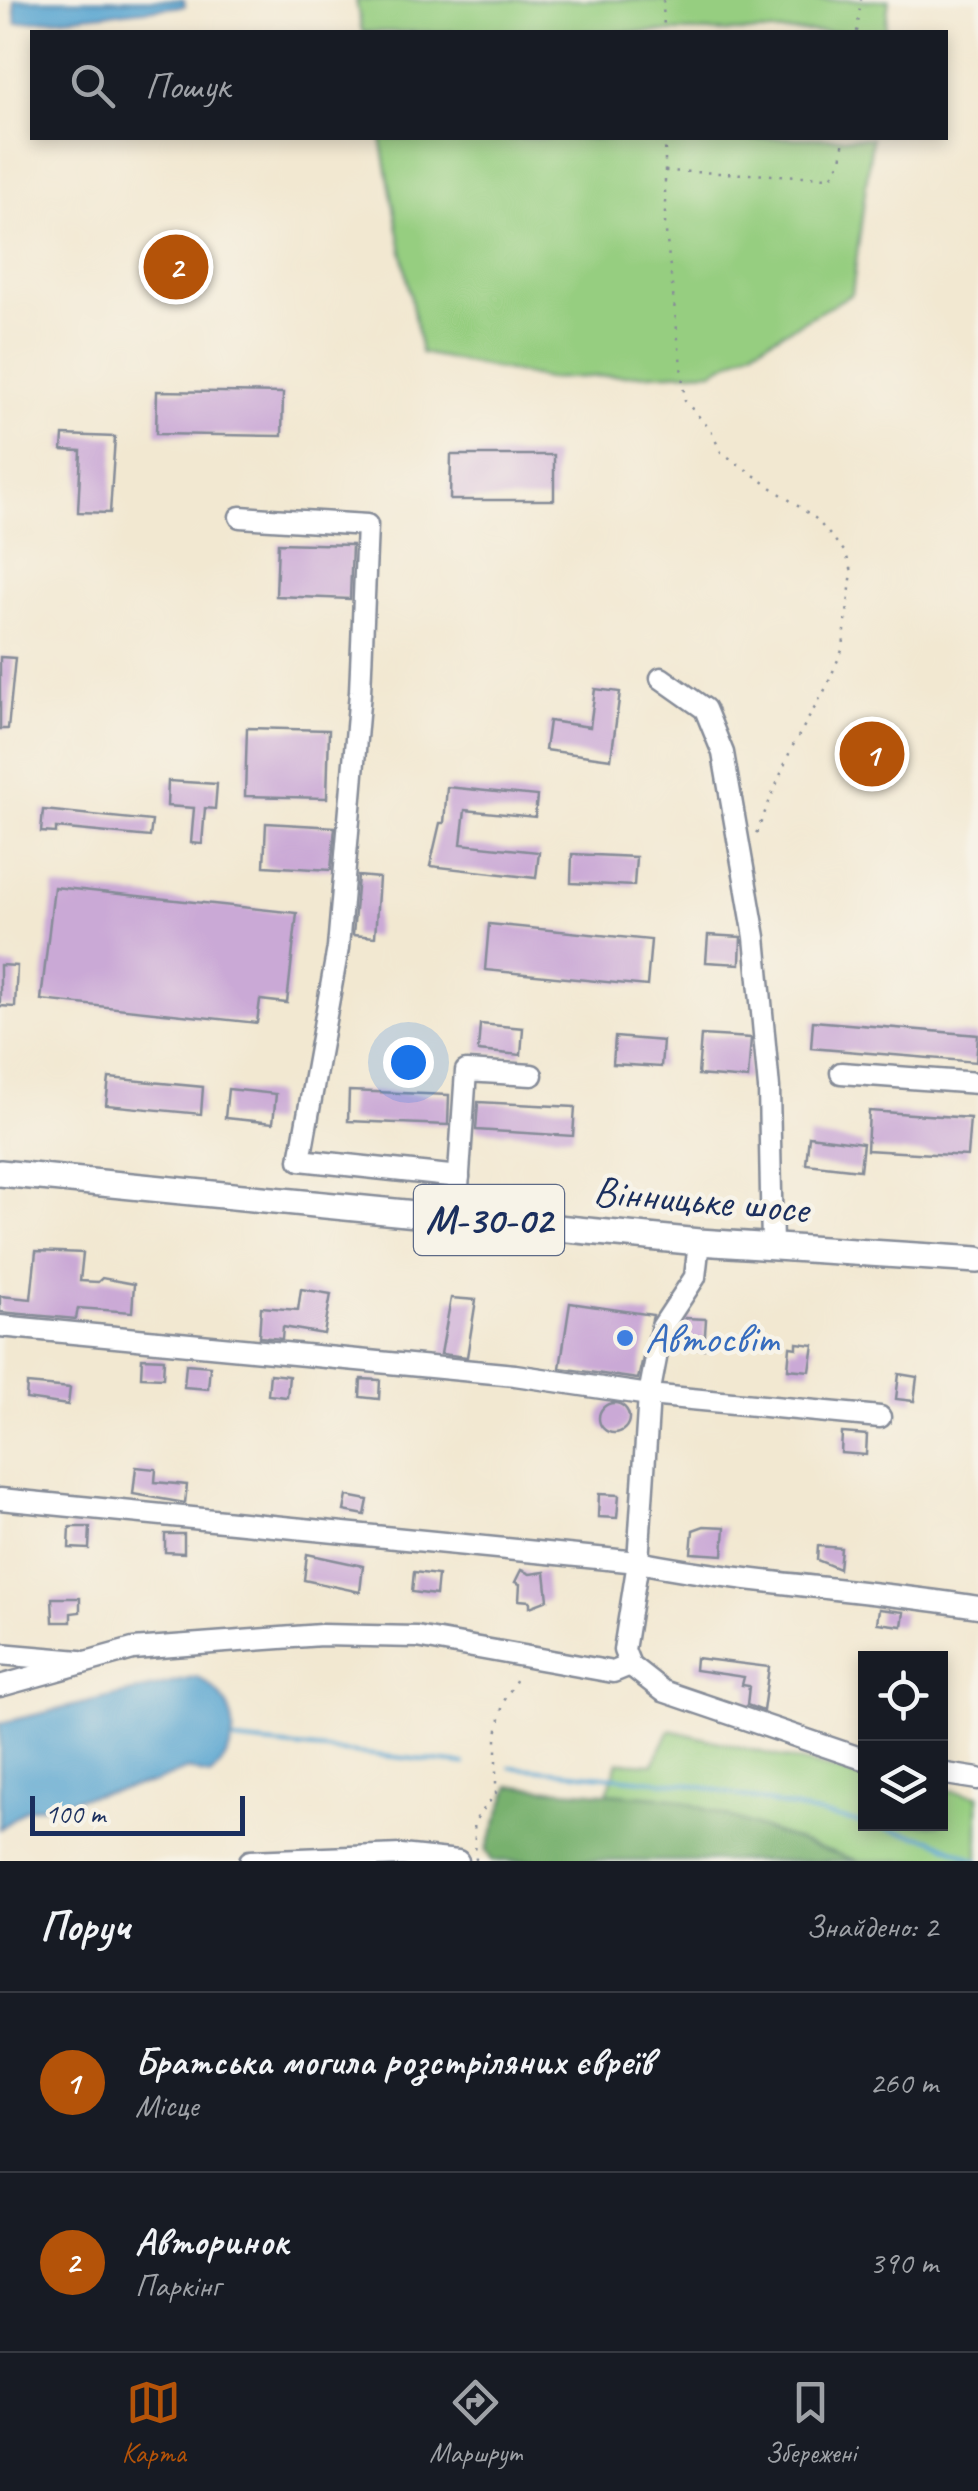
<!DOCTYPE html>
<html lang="uk">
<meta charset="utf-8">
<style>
:root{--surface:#171b24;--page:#20242c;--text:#f1f3f6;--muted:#9ea1a6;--line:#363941;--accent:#b45309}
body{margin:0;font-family:Caveat,sans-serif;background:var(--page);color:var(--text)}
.controls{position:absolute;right:30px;bottom:30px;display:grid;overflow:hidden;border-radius:0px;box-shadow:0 5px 15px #0003}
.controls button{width:90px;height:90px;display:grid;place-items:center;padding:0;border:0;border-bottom:2px solid var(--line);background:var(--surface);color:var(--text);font:50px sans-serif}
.scale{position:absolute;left:30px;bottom:25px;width:215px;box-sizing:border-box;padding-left:10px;border:5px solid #1b2f5e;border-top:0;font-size:28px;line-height:35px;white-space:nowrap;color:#1b2f5e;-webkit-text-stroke:8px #f7f3e8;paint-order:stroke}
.you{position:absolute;left:408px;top:1062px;width:35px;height:35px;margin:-25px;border:8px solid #fff;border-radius:50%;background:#1a73e8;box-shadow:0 0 0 15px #1a73e833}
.badge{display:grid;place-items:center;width:65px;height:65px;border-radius:50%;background:var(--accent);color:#fff;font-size:32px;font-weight:700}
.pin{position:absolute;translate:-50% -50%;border:5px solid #fff;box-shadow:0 2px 10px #0006}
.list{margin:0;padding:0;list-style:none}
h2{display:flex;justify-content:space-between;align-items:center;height:130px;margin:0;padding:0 40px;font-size:42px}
h2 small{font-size:32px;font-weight:400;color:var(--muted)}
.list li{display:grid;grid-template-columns:65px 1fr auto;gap:30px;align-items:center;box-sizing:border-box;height:180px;padding:0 40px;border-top:2px solid var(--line)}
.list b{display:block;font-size:38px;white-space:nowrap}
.list p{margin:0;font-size:32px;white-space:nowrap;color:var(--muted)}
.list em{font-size:32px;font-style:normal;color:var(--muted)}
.icon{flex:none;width:55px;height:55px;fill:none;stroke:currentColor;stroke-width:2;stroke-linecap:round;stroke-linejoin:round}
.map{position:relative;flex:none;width:978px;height:1861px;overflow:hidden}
.search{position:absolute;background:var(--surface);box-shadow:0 5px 15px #0003;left:30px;right:30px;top:30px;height:110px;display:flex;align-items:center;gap:25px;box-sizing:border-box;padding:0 35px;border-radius:0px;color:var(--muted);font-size:38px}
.sheet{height:490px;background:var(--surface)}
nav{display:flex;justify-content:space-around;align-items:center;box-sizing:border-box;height:140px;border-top:2px solid var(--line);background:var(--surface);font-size:28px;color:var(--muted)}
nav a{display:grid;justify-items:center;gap:5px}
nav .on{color:var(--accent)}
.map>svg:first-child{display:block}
.green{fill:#96ce80;stroke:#587e6f;stroke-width:2.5}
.forest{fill:#78b16e;stroke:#4a7066;stroke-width:2.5}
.water{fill:#57a4d0;stroke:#396a97;stroke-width:2.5}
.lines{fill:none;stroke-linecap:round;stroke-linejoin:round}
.stream{stroke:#57a4d0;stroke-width:4}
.building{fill:#caa9d6}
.minor-casing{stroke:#868c98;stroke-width:25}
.major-casing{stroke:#868c98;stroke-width:30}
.path{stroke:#868c98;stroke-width:2.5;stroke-dasharray:2.5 8;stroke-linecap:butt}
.minor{stroke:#fff;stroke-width:20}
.major{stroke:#fff;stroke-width:25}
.shop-dot{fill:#3f7fe0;stroke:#f7f3e8;stroke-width:4}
.labels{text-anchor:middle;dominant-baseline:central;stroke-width:9;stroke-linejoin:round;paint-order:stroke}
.shield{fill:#f7f3e8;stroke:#5d6a87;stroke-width:2.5}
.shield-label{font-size:40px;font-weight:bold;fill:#1b2f5e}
.street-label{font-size:42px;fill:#1b2f5e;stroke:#f7f3e8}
.shop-label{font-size:42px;fill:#366cbe;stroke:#f7f3e8;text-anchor:start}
</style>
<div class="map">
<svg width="978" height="1861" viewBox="0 0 978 1861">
<rect width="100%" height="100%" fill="#f7f3e8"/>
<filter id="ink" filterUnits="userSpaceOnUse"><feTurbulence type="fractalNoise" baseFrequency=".01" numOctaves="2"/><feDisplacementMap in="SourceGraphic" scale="20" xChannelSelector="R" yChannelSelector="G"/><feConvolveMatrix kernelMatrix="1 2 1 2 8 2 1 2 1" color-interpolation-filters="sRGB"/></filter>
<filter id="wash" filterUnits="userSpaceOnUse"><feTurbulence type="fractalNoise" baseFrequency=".0048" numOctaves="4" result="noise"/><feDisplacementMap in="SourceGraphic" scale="40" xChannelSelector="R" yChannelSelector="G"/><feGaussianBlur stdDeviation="2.25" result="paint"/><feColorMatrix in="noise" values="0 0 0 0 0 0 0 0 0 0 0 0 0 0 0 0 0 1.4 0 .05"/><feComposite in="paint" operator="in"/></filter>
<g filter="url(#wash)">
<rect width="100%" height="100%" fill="#f2e8d1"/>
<g class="green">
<path d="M356 0H889L885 32H362Z"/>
<path d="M381 138H872L852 294 713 371 547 379 421 353Z"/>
<path d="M670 1730 865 1777 866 1824H940L941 1789 978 1795V1861H858L607 1793 618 1762 653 1764Z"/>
</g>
<path class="forest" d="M510 1786 673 1798 858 1861H492L486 1850Z"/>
<g class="water">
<path d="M14 0H184L185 6 16 23Z"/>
<path d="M197 1677C239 1701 246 1743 210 1776L188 1769 153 1783 26 1809 0 1829V1723Z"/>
</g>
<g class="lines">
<g class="stream">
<path d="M235 1741 464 1764"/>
<path d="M510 1767 688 1784 931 1839 978 1861"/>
</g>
</g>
<g id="blocks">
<g class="building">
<path d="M157 391 283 393 282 436 156 434Z"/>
<path d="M63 435 115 437 110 513 78 512 81 451 62 450Z"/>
<path d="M451 455H554V500H450Z"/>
<path d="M278 543 352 545 350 599 276 596Z"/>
<path d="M0 657 15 658 8 729H0Z"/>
<path d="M595 689 620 692 611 759 545 750 549 721 590 727Z"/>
<path d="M247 728 329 730 327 798 245 796Z"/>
<path d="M168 781 217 784 215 809 205 808 202 844 191 843 194 808 167 806Z"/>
<path d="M447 787 537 796 535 817 465 810 461 844 539 852 536 878 430 866 440 823H444Z"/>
<path d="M43 810 152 821 150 837 56 828V833L41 832Z"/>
<path d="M266 823 335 827 331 870 264 866Z"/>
<path d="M572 854 636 857 634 886 571 883Z"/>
<path d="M358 876 379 878 375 937 353 935Z"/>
<path d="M54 887 297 913 287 1003 260 1000 257 1023 41 1000Z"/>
<path d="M489 924 651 940 647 986 485 970Z"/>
<path d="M708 935 741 937 740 964 706 962Z"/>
<path d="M0 965 17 966 15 1007 0 1006Z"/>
<path d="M813 1021 978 1035 976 1062 811 1048Z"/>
<path d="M480 1024 523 1028 521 1055 478 1051Z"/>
<path d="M701 1035 751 1038 748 1079 698 1075Z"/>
<path d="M615 1037 663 1041 661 1067 613 1064Z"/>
<path d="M109 1078 203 1087 201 1114 106 1105Z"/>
<path d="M228 1089 276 1094 273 1123 225 1118Z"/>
<path d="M349 1091 449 1095 448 1125 348 1121Z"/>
<path d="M478 1102 575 1107 573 1136 476 1130Z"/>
<path d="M869 1111 970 1118 967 1156 867 1150Z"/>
<path d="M809 1136 863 1143 860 1170 806 1164Z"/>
<path d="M36 1251 83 1253 80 1281 98 1282 102 1278 134 1284 132 1312 78 1308 76 1319 0 1312V1296L31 1299Z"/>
<path d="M301 1289 331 1294 324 1334 283 1327 282 1339 259 1337 261 1307 298 1310Z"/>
<path d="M451 1298 476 1300 467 1357 441 1354Z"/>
<path d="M570 1303 653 1315 638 1379 560 1368Z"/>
<path d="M685 1318 706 1319 704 1349 672 1347Z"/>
<path d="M797 1343 814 1345 810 1371 788 1369 790 1347 797 1348Z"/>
<path d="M142 1358 164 1359 163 1378 141 1377Z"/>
<path d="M186 1364 210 1366 208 1389 184 1387Z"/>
<path d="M270 1374 289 1376 287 1397 268 1395Z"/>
<path d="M899 1374 917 1377 914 1401 896 1399Z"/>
<path d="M361 1379 380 1380 379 1399 360 1397Z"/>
<path d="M27 1384 70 1388 68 1405 26 1399Z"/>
<circle cx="614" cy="1418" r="15"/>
<path d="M842 1433 867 1435 866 1455 841 1453Z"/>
<path d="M136 1467 156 1469 155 1482 187 1485 185 1503 133 1494Z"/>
<path d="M599 1494 619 1495 617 1518 598 1517Z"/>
<path d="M347 1496 368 1500 365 1515 344 1511Z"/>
<path d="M704 1526 725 1527 723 1555 691 1553 693 1530Z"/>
<path d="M70 1527H90L89 1549 69 1548Z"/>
<path d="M165 1534H184V1553L165 1552Z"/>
<path d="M818 1546 841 1548 839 1569 817 1560Z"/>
<path d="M307 1554 363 1566 360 1592 304 1580Z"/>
<path d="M521 1570 530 1574 545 1572 548 1600 530 1607V1601L519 1600 520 1584 515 1582Z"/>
<path d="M414 1572 438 1575 436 1595 412 1592Z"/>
<path d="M52 1598H80V1612L71 1613V1622H53Z"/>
<path d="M879 1609 904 1612 902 1626 877 1623Z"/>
<path d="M696 1658 769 1667 763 1711 747 1705 749 1686 742 1685 744 1677 695 1670Z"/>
</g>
</g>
</g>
<g filter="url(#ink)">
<use href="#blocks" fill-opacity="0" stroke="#868c98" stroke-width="2.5"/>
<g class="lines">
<defs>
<g id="minor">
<path d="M240 517 367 525 360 692 338 948 300 1160 459 1177"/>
<path d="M661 678 705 709 723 753 755 937 769 1088 772 1247"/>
<path d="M841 1073 978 1083"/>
<path d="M456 1217 466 1071 532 1075"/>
<path d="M699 1242 695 1277 662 1327 649 1395 638 1562 624 1650 630 1665 663 1691 866 1760"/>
<path d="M0 1326 515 1375 649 1395 880 1417"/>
<path d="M0 1499 638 1562C750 1584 865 1589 978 1607"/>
<path d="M0 1654 80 1661"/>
<path d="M0 1686 133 1649 321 1635 417 1637 613 1672 630 1665"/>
<path d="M940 1773 978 1779"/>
<path d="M250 1861 401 1855 458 1861"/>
</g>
<path id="major" d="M0 1173 699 1242 978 1260"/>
</defs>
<use href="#minor" class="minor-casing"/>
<use href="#major" class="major-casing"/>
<g class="path">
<path d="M663 0 664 32"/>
<path d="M857 32 861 0"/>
<path d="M665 138V223L685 401 710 429 721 452 815 518 845 552 852 571 843 648 826 688 791 749 756 834"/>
<path d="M665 171 831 177 841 161 844 138"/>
<path d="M476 1860 474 1822 496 1793V1740L503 1703 519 1675"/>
</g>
<use href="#minor" class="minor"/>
<use href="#major" class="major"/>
</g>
</g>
<circle class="shop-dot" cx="625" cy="1338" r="10"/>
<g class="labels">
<rect class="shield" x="414" y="1185" width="150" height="70" rx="8"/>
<g class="shield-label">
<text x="489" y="1220">М-30-02</text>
</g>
<g class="street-label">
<text transform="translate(701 1200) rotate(5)">Вінницьке шосе</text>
</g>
<g class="shop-label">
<text x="645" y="1338">Автосвіт</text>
</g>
</g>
</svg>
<div class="controls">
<button><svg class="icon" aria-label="locate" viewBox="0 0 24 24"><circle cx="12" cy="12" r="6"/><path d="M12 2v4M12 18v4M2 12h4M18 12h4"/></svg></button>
<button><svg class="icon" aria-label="layers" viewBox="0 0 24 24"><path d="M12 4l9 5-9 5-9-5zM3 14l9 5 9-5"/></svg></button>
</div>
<div class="scale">100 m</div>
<div class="you"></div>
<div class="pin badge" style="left:872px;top:754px">1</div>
<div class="pin badge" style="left:176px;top:267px">2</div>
<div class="search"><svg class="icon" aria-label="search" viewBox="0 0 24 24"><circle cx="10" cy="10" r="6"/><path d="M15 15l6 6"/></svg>Пошук</div>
</div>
<section class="sheet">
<h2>Поруч<small>Знайдено: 2</small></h2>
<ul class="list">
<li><span class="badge">1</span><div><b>Братська могила розстріляних євреїв</b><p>Місце</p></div><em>260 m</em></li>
<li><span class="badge">2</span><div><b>Авторинок</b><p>Паркінг</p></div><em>390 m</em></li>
</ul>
</section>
<nav>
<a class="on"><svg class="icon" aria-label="map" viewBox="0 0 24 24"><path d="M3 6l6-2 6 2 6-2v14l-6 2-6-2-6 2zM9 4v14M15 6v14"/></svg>Карта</a>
<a><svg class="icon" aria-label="directions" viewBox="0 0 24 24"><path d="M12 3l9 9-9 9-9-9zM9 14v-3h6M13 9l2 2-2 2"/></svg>Маршрут</a>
<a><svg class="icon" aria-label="saved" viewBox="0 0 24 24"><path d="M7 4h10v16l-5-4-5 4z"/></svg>Збережені</a>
</nav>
